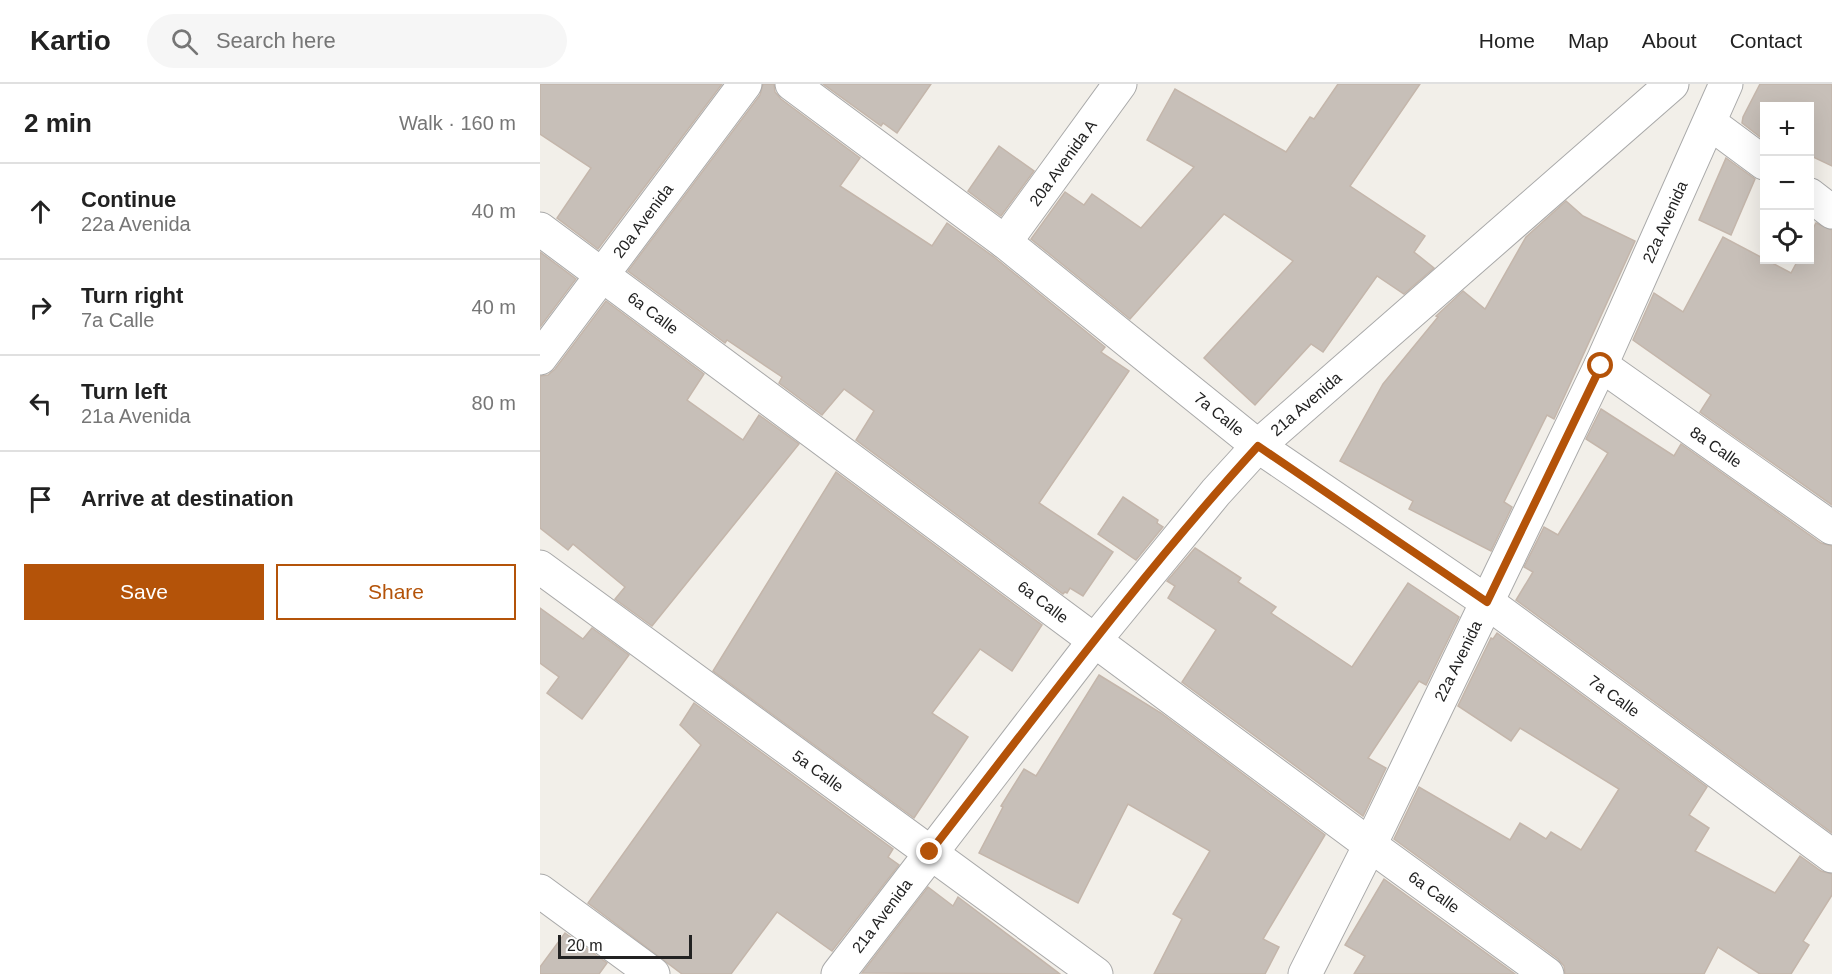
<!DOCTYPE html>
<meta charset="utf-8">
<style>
:root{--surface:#fff;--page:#f6f6f6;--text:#222;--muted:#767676;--line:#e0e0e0;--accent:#b45309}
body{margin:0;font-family:Arial,sans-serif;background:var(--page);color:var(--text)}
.controls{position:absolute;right:18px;top:18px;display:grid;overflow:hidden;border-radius:0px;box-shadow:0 6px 24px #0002}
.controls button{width:54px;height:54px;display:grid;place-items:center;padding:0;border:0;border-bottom:2px solid var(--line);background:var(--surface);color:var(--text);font:30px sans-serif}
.scale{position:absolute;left:18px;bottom:15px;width:134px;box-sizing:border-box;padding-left:6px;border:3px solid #222;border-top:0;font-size:16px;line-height:21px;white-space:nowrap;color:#222;-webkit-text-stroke:4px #fff;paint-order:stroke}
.stop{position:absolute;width:18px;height:18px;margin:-14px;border:4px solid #b45309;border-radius:50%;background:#fff}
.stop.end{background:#b45309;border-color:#fff;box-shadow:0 2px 6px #0008}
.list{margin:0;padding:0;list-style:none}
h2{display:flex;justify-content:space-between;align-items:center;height:78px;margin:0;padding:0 24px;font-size:26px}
h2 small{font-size:20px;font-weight:400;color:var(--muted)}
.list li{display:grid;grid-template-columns:39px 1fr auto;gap:18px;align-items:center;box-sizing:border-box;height:96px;padding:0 24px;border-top:2px solid var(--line)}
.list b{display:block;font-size:22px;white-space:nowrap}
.list p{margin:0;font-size:20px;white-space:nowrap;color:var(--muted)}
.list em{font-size:20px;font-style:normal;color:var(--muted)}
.actions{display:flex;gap:12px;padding:18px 24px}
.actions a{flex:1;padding:14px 0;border:2px solid var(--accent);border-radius:0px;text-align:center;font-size:21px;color:var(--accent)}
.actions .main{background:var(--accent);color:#fff}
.icon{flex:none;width:33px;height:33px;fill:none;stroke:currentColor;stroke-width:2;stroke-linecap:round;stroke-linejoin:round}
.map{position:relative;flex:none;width:1292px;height:890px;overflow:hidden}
header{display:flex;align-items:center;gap:36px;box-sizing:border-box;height:84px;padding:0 30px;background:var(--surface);border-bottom:2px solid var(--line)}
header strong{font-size:28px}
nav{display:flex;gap:33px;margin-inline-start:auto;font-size:21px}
.search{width:420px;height:54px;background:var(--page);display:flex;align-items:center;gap:15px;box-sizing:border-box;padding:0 21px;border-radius:33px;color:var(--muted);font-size:22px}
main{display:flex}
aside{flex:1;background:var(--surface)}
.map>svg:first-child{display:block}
.building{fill:#c7bfb8;stroke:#c4b6ab;stroke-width:1.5}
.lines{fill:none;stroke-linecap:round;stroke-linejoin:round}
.minor-casing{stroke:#a9a9a9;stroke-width:35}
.minor{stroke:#fff;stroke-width:33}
.route{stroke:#b45309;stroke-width:8}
.labels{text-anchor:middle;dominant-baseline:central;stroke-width:4.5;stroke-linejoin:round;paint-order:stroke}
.street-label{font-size:16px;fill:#222;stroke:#fff}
</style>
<header>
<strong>Kartio</strong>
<div class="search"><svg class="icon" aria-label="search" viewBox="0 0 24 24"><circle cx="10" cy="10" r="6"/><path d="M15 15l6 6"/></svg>Search here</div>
<nav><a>Home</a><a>Map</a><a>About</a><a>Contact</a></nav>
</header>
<main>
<aside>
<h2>2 min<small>Walk · 160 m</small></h2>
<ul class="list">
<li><svg class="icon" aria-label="ahead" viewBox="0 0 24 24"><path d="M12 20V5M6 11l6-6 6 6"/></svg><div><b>Continue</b><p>22a Avenida</p></div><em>40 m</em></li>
<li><svg class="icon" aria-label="right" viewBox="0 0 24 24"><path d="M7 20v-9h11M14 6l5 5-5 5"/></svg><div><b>Turn right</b><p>7a Calle</p></div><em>40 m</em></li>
<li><svg class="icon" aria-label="left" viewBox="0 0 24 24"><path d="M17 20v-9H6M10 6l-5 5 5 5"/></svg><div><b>Turn left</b><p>21a Avenida</p></div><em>80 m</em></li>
<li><svg class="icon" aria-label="arrive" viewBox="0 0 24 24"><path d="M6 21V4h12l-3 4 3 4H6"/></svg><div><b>Arrive at destination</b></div></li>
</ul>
<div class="actions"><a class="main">Save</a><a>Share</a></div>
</aside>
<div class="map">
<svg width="1292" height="890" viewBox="0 0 1292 890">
<rect width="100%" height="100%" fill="#f2efe9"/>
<g class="building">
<path d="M0 0H182L58 165 17 134 51 84 0 50Z"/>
<path d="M223 0H234L235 8 241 15 320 74 300 102 392 162 407 139 454 173 565 263 561 268 589 287 499 419 573 468 543 512 530 504 527 509 525 508 523 510 316 356 334 327 304 305 282 331 239 299 242 293 187 256 185 259 88 187 220 11Z"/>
<path d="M283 0H391L357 49 343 39 341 42Z"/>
<path d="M798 0H880L810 102 885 152 874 168 894 184 864 210 837 192 783 268 771 260 715 321 664 274 753 177 684 130 590 235 491 155 525 108 544 121 552 110 601 144 654 83 607 56 635 5 746 68 770 33 774 35Z"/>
<path d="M1220 0H1292V82L1269 71V22H1224V56L1202 39 1203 33Z"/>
<path d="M459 62 494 87 461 132 428 107Z"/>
<path d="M1186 74 1215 95 1191 151 1159 136Z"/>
<path d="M1026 117 1043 132 1095 157 1014 335 1007 331 964 418 972 423 951 467 869 425 873 417 800 377 843 300 898 233 896 232 923 207 945 225 986 153Z"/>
<path d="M1276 139 1292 146V421L1160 328 1171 311 1093 256 1114 209 1143 228 1183 153 1251 189 1258 176H1269V152Z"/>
<path d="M0 168 36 195 0 243Z"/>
<path d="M66 217 164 290 147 316 203 356 219 331 259 360 112 542 75 515 85 503 33 460 28 466 0 444V292L8 291 15 285Z"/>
<path d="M1061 325 1134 372 1141 360 1281 459 1292 462V749L976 516 993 488 984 483 1004 443 1018 451 1068 369 1046 355Z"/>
<path d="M296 388 502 541 472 587 440 565 392 629 428 653 374 734 173 587Z"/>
<path d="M583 413 618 436 617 439 623 443 596 476 558 450Z"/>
<path d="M655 464 701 494 698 498 736 523 731 529 812 583 868 499 919 533 886 601 879 597 828 674 846 684 823 732 642 598 676 546 628 514 635 502 627 497Z"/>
<path d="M0 524 43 555 52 544 89 571 42 635 7 609 19 593 0 579Z"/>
<path d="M957 549 1167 703 1149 731 1169 744 1155 767 1235 809 1260 772 1281 787 1292 790V811L1263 857 1269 861 1251 890H1220L1178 863 1164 890H1025L1024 882 1018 875 854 755 879 703 970 756 980 739 1006 755 1011 748 1041 766 1079 705 980 644 971 657 918 622 951 554 953 555Z"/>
<path d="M559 591 621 629 785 751 723 855 739 863 725 890H614L642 835 633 830 670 767 588 720 538 819 439 769 463 723 461 722 484 685 496 692Z"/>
<path d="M154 619 353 765 348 773 359 781 292 867 237 828 191 890H142L48 819 161 661 140 641Z"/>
<path d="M844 795 975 890H814L825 872 805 861Z"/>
<path d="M388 803 413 822 418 813 520 890 322 889Z"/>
<path d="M25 849 67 879 59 890H0V883Z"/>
</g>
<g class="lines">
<defs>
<g id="minor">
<path d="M252 0 465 158 718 362 947 518 1292 772"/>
<path d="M1170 39 1224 79"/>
<path d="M1270 111 1292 128"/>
<path d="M0 145 830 761 1007 890"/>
<path d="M465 158 580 0"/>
<path d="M0 274 205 0"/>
<path d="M1061 281 1292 444"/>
<path d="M0 483 556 890"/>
<path d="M0 807 113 890"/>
<path d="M298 890 555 556 676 408 718 362 1132 0"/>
<path d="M765 890 830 761 1061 281 1186 0"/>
</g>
</defs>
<use href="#minor" class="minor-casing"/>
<use href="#minor" class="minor"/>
</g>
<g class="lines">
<path class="route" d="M390 768C497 631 601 490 718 362L947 518 1061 282"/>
</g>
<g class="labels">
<g class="street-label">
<text transform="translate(523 79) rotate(-54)">20a Avenida A</text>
<text transform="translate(103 137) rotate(-53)">20a Avenida</text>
<text transform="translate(1125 138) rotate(-66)">22a Avenida</text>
<text transform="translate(113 229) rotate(37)">6a Calle</text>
<text transform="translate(766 320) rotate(-41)">21a Avenida</text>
<text transform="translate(679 330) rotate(39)">7a Calle</text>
<text transform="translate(1176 363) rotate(35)">8a Calle</text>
<text transform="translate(503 518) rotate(37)">6a Calle</text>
<text transform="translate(918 577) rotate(-64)">22a Avenida</text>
<text transform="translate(1074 612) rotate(36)">7a Calle</text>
<text transform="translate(278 687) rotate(36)">5a Calle</text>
<text transform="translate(894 808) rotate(36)">6a Calle</text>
<text transform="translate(342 832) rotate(-53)">21a Avenida</text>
</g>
</g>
</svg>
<div class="controls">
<button>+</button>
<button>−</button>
<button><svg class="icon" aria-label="locate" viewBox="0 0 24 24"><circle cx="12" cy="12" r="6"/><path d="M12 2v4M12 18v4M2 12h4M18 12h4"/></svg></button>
</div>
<div class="scale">20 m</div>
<div class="stop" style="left:1061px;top:282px"></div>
<div class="stop end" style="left:390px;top:768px"></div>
</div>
</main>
